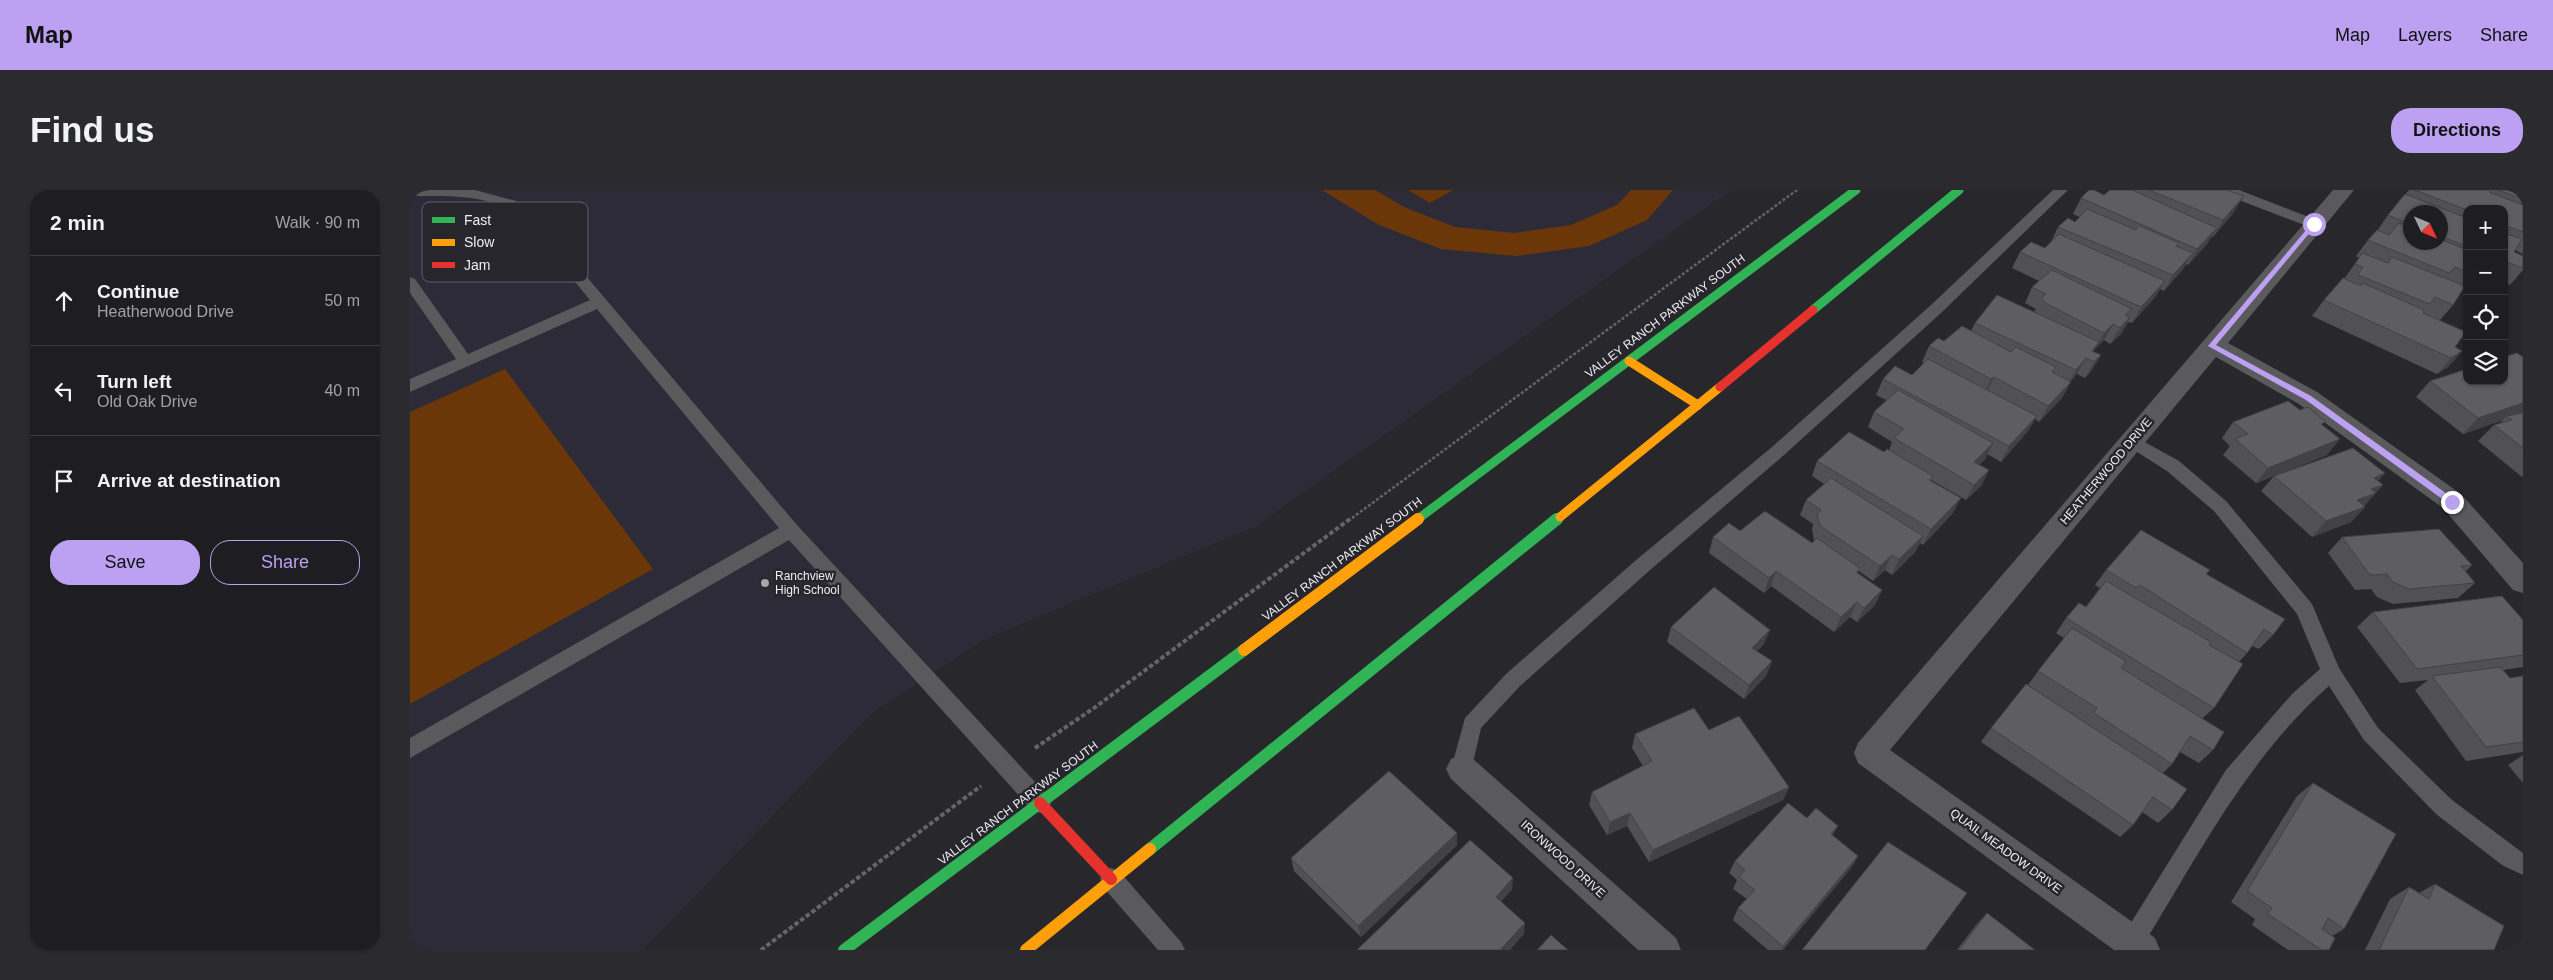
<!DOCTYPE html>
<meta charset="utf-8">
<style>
:root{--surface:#1e1d21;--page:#2b2a2e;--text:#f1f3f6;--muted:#a1a2a5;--line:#3c3b3f;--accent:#bca0f2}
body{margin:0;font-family:Arial,sans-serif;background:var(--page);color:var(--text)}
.controls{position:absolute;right:15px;top:15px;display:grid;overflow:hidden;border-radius:10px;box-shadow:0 1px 4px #0004}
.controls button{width:45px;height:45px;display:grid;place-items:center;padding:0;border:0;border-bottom:1px solid var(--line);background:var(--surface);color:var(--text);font:25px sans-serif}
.compass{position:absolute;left:1993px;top:15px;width:45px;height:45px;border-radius:50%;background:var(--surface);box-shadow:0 1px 4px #0004;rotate:134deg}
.stop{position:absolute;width:15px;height:15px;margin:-11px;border:4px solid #bca0f2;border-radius:50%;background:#fff}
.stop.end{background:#bca0f2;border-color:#fff;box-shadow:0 1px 5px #0008}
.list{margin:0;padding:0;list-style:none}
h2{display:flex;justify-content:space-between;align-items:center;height:65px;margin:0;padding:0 20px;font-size:21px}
h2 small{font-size:16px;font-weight:400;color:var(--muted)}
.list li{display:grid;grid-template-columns:32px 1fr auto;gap:15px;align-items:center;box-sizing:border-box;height:90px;padding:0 20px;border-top:1px solid var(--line)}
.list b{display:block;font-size:19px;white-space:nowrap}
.list p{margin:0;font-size:16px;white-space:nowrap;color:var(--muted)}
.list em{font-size:16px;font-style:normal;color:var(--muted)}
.actions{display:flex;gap:10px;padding:15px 20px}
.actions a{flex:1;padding:11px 0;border:1px solid var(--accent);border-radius:20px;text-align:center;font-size:18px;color:var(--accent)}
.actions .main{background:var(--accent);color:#111}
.icon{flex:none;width:28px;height:28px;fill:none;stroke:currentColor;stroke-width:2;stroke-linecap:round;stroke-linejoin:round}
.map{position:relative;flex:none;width:2113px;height:760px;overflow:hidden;border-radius:20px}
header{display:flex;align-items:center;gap:30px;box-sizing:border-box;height:70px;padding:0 25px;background:var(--accent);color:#111}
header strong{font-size:24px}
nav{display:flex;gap:28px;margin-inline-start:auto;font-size:18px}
.intro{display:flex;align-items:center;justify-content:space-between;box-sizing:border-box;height:120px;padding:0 30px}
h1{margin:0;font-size:35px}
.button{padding:12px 22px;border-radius:20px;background:var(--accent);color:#111;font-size:18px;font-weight:700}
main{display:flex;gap:30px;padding:0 30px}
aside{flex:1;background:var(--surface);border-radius:20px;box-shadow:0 1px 4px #0004}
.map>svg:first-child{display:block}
.built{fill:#2d2b37}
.green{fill:#6b3709}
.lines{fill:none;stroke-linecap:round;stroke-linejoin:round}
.path-far1{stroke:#656568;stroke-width:2.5;stroke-dasharray:3 2;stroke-linecap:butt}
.path{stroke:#656568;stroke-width:4;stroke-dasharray:4.5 2.5;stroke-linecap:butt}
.lane{fill:#5a5a5d;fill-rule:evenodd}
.street{fill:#5a5a5d;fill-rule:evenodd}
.fast-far1{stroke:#30b455;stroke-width:9}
.fast{stroke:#30b455;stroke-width:12}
.slow-far1{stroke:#ff9f0a;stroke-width:9}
.slow{stroke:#ff9f0a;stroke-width:12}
.jam-far1{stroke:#e5322d;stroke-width:9}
.jam{stroke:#e5322d;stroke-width:12}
.wall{fill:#515053;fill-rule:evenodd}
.shaded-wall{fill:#424144}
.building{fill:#5e5d61;stroke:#424144}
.route{fill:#bca0f2}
.poi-dot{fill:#a8a7ac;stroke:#27262d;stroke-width:2}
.labels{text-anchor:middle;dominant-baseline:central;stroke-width:5;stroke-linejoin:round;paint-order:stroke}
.street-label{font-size:12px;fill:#edecf1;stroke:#27262d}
.poi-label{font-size:12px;fill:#edecf1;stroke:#27262d;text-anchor:start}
.key{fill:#27262d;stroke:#626168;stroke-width:1}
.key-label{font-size:14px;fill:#edecf1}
</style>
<header>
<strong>Map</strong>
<nav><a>Map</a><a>Layers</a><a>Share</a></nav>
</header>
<div class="intro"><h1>Find us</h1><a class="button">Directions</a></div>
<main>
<aside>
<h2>2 min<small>Walk · 90 m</small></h2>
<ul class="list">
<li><svg class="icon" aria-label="ahead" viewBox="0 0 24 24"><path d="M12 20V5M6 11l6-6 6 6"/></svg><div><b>Continue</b><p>Heatherwood Drive</p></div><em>50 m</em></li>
<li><svg class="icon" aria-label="left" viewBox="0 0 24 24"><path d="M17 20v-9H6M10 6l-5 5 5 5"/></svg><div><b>Turn left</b><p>Old Oak Drive</p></div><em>40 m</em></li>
<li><svg class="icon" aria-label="arrive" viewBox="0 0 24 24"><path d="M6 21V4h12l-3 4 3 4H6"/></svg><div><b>Arrive at destination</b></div></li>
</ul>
<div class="actions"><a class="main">Save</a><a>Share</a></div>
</aside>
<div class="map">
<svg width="2113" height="760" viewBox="0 0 2113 760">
<rect width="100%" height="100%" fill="#28272c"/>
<path class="built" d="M0 0H1321L846 336 575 449 462 523 233 760H0Z"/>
<g class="green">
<path d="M912 0H965L994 17 1045 37 1104 43 1161 35 1207 15 1221 0H1263L1237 30 1179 56 1106 66 1031 59 969 35Z"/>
<path d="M998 0H1043L1020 13Z"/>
<path d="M95 179 243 379 0 514V222Z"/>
</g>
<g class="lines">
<path class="path-far1" d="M938 331 1387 0"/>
<g class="path">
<path d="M625 558 684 518 940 329"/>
<path d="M351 760 571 596"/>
</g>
<g class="lane">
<path d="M0 0H65L106 11 132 34 387 335 638 606 641 613 638 620 630 623 622 620 379 350 0 568V548L369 338 187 119 0 202V189L46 169 0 103V87L5 89 58 164 180 110C162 89 117 26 95 17 65 4 32 6 0 6Z"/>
<path d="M1643 0H1658L1531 123 1374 265 1239 381 1110 496 1071 538 1060 586 1052 589 1044 586 1041 579 1055 528 1096 484 1225 371 1362 257 1521 115Z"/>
<path d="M1809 0H1829L1909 31 1911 34 1904 38 1899 37 1811 3Z"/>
<path d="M1722 245 1769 271 1816 311 1902 414 1929 478 1968 538 2042 610 2113 663V685L2092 675 2026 624 1954 550 1919 496C1837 568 1787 668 1730 760H1714L1710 752 1714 744 1816 580 1882 504 1910 479 1887 424 1804 321 1757 281 1716 255 1713 251 1716 247Z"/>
<path d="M701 678 709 681 771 752 775 760H748L693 697 690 689 693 681Z"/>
</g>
<g class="street">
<path d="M1923 0H1944L1818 153 1907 202 2051 304 2113 373V403L2103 400 2033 318 1889 214 1806 167 1480 560 1745 748 1750 760H1704L1448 573 1444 563 1448 553Z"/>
<path d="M1052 565 1063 569 1266 748 1271 760H1228L1041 589 1036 579 1041 569Z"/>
</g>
<g class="fast-far1">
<path d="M1403 120 1549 0"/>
<path d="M1008 329 1446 0"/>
<path d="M1146 331 1150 327"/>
</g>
<g class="fast">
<path d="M740 659 1147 329"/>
<path d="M434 760 834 460"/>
</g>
<g class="slow-far1">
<path d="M1219 171 1288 215"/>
<path d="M1150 327 1310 197"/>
<path d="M1006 331 1008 329"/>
</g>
<g class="slow">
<path d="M834 460 1008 329"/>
<path d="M616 760 740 659"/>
</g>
<path class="jam-far1" d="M1310 197 1403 120"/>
<path class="jam" d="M630 613 701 689"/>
</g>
<g class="wall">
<path d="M1700 0H1817L1824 22 1803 47 1802 46 1797 54 1778 75 1776 74 1773 79 1754 101 1750 99 1745 107 1722 133 1718 132 1711 144 1700 154 1694 150 1685 159 1683 162 1691 165 1681 181 1675 188 1667 184 1661 191 1652 208 1629 232 1625 229 1618 241 1591 272 1577 264 1575 269 1569 275 1579 280 1571 296 1556 310 1521 290V291L1543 323 1513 355 1510 353 1505 362 1482 385 1475 380 1463 391 1449 381 1448 383 1472 400 1465 415 1447 432 1440 427 1424 442 1361 396 1354 403 1299 363 1303 347 1402 353 1404 351 1402 339 1403 334 1390 325 1396 310 1414 294 1402 286 1407 271 1474 262 1479 260 1482 252 1458 237 1464 222 1476 210 1466 205 1473 189 1502 185 1514 173 1512 172 1519 156 1561 141 1565 133 1624 122 1626 119 1615 113 1622 97 1629 91 1602 78 1610 62 1635 58 1641 52 1648 37 1665 32 1670 27 1663 24 1671 8 1694 5Z"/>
<path d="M1999 0H2113V64L2105 60 2104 62 2113 66V80L2100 95 2094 93V19H2057V103L2051 101 2043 115 2030 130 2045 157 2052 161 2038 177 2027 184 1902 126 1914 110 1934 89 1949 68 1946 66 1958 50 1967 41 1978 25ZM2000 22H2030V52H2000Z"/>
<path d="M2113 167V286L2112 287 2068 251 2084 235 2089 234 2093 230 2053 244 2006 207 2020 191Z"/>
<path d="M1890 220 1913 235 1917 265 1870 284 1975 283 1968 291 1973 295 1954 316 1955 317 1941 332 1902 347 1851 301 1864 286 1846 293 1813 265 1820 256 1812 248 1823 232Z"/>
<path d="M1932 347 2062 375 2056 381 2065 393 2048 408 1983 414 1967 407 1961 399 1945 400 1918 363Z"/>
<path d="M1696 380 1797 384 1863 445 1849 459 1842 456 1837 463 1829 472 1804 518 1793 528 1803 560 1789 573 1770 562 1762 574 1753 583 1762 620 1748 633 1732 622 1723 635 1710 647 1571 552 1581 538 1675 533 1618 495 1628 481 1654 448 1646 443 1656 428 1676 417 1690 398 1685 395Z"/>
<path d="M1963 422 2113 430V477L2093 480 2100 488 2113 486V562L2056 571 2005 500 2018 490 1990 493 1947 437Z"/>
<path d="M1261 437 1354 454 1347 461 1362 471 1356 486 1334 509 1257 452Z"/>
<path d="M1299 540 1379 597 1373 610 1239 672 1217 636 1197 645 1179 615 1182 602 1233 576 1222 558 1225 544Z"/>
<path d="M2113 565V593L2098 575Z"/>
<path d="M1903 593 1934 739 1922 746 1919 760H1878L1842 735 1845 729 1821 712 1887 606Z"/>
<path d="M1397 628 1423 646 1448 666 1441 678 1373 760H1358L1323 730 1328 718 1337 709 1323 699 1327 690 1319 683 1325 671Z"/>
<path d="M1047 643V655L951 747 884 681 881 668Z"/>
<path d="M2025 694 2084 760H1955L1980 709 1999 697 2009 703Z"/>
<path d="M1577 723 1625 760H1547L1566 735Z"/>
</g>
<g class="shaded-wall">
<path d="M1834 6 1824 22 1803 47 1813 30Z"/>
<path d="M1807 38 1797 54 1778 75 1787 59Z"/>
<path d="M1783 63 1773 79 1754 101 1763 85Z"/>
<path d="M1755 91 1745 107 1722 133 1731 117Z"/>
<path d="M1720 127 1711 144 1700 154 1710 138Z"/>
<path d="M1703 134 1694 150 1685 159 1680 168 1682 161 1689 152 1694 143Z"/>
<path d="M2052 161 2038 177 2027 184 2041 168Z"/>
<path d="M1691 165 1681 181 1675 188 1684 172Z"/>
<path d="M1676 168 1667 184 1657 196 1666 180Z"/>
<path d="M1584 187 1576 203 1573 205 1581 189Z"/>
<path d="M1661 192 1652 208 1629 232 1638 216Z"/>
<path d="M2113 213V223L2097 226 2093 230 2053 244 2068 228Z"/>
<path d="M1627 226 1618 241 1591 272 1599 256Z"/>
<path d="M1930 249 1917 265 1846 293 1858 278Z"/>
<path d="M1583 253 1575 269 1557 287 1564 272Z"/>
<path d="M1579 280 1571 296 1556 310 1564 295Z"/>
<path d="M1975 283 1960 299 1964 288Z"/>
<path d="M1973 295 1952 318 1955 317 1941 332 1902 347 1916 331 1961 299Z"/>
<path d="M1551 308 1543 323 1513 355 1521 339Z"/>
<path d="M1513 346 1505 362 1482 385 1489 369Z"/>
<path d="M1482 365 1475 380 1463 391 1470 376Z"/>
<path d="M1366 381 1361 396 1354 403 1359 388Z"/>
<path d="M1472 400 1465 415 1447 432 1454 418Z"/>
<path d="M1447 412 1440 427 1424 442 1431 427Z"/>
<path d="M1360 440 1354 454 1337 472 1342 458Z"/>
<path d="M1362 471 1356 486 1334 509 1339 495Z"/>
<path d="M1379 597 1373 610 1239 672 1243 660Z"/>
<path d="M1220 623 1217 636 1197 645 1200 632Z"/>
<path d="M1428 636 1421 649V644Z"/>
<path d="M1047 643V655L951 747 948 736Z"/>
<path d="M1448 666 1441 678 1373 760H1371Z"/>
<path d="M1103 688 1102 700 1085 718 1086 707Z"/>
<path d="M1115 733 1114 744 1100 760H1090Z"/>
</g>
<g class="building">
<path d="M1679 0H1684L1694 5 1700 0H1722L1807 38 1787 59 1671 8Z"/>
<path d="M1739 0H1817L1834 6 1813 30Z"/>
<path d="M2005 0H2081L2079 2 2113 15V42L2094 35V19H2057V20Z"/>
<path d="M2088 0H2113V9Z"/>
<path d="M1995 4 2057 28V56L2030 46V22H2000V34L1978 25Z"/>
<path d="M1677 19 1726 40 1730 36 1769 53 1766 56 1783 63 1763 85 1648 37 1658 28 1665 32Z"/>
<path d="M1989 33 2000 37V52H2030V49L2057 60V82L2045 77 2039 83 1958 50 1967 40 1979 45Z"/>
<path d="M2094 43 2112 49 2104 62 2113 66V78L2094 71Z"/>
<path d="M1649 44 1755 91 1731 117 1610 62 1621 52 1635 58Z"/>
<path d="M1952 63 1978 73 1982 67 2055 96 2043 115 2025 107 2020 114 1948 85 1953 77 1945 74Z"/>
<path d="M1642 80 1722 119 1715 125 1720 127 1710 138 1703 134 1694 143 1637 114 1631 108 1636 104 1622 97Z"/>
<path d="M1933 88 1951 96 1953 93 2014 120 2013 123 2056 142 2045 157 2052 161 2041 168 1914 110Z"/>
<path d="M1587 105 1689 152 1682 161 1691 165 1684 172 1676 168 1666 180 1565 133Z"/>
<path d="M1552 136 1601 162 1606 157 1646 177 1642 182 1661 192 1638 216 1584 187 1581 189 1519 156 1528 148 1534 151Z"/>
<path d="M2107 163 2113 167V213L2068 228 2020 191 2057 179V191H2094V167Z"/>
<path d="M1518 169 1627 226 1599 256 1473 189 1485 176 1502 185Z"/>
<path d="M1488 200 1583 253 1564 272 1579 280 1564 295 1484 248 1494 239 1464 222Z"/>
<path d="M1878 211 1890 220 1898 217 1916 232 1911 234 1930 249 1858 278 1825 249 1838 244 1823 232Z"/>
<path d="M2113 223V258L2084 235 2102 230 2097 226Z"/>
<path d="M1439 242 1474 262 1477 259 1523 286 1519 290 1551 308 1521 339 1407 271Z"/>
<path d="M1943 258 1975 283 1964 288 1973 295 1961 299 1966 303 1947 310 1955 317 1916 331 1864 286Z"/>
<path d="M1421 288 1513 346 1489 369 1482 365 1470 376 1410 336 1407 324 1411 320 1396 310Z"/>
<path d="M1355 321 1402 353 1407 348 1450 378 1446 382 1472 400 1454 418 1447 412 1431 427 1366 381 1359 388 1303 347 1319 333 1330 341Z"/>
<path d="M2029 339 2062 375 2051 376 2065 393 1999 399 1983 392 1977 384 1960 385 1932 347Z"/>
<path d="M1731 340 1800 380 1796 384 1875 429 1863 445 1854 439 1837 463 1730 395 1726 398 1696 380Z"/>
<path d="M1696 391 1801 452 1799 455 1833 474 1804 518 1656 428 1669 413 1676 417Z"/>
<path d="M1304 397 1360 440 1342 458 1362 471 1339 495 1261 437Z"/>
<path d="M2092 406 2113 430V465L2007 479 1963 422Z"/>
<path d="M1662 438 1716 471 1711 478 1814 542 1803 560 1780 546 1762 574 1684 523 1687 518 1628 481Z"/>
<path d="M2090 477 2100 488 2113 486V552L2076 557 2022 486Z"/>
<path d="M1616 494 1777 599 1762 620 1743 607 1723 635 1581 538Z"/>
<path d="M1284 518 1299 540 1329 526 1379 597 1243 660 1220 623 1200 632 1182 602 1242 571 1225 544Z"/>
<path d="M979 581 1047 643 948 736 881 668Z"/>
<path d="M1903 593 1986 644 1934 739 1918 728 1912 739 1925 748 1919 760H1912L1858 724 1862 718 1837 701Z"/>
<path d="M1378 613 1397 628 1406 618 1428 636 1421 644 1448 666 1373 756 1328 718 1345 700 1329 687 1335 680 1325 671Z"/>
<path d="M1060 650 1103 688 1086 707 1115 733 1090 760H947Z"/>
<path d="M1478 652 1557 703 1515 760H1392Z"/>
<path d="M2025 694 2094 736 2084 760H1969L1999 697 2019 709Z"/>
<path d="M1577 723 1625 760H1549Z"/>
<path d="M1141 745 1158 760H1127Z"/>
</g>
<path class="route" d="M1902 33 1907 34 1806 155 1901 206 2044 309V314H2039L1896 210 1798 156Z"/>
<circle class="poi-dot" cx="355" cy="393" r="5"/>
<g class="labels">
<g class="street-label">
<text transform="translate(1255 126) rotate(-37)">VALLEY RANCH PARKWAY SOUTH</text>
<text transform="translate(1696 281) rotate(-50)">HEATHERWOOD DRIVE</text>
<text transform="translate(932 369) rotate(-37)">VALLEY RANCH PARKWAY SOUTH</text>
<text transform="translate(608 613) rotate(-37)">VALLEY RANCH PARKWAY SOUTH</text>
<text transform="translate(1596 661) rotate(36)">QUAIL MEADOW DRIVE</text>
<text transform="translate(1153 669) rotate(42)">IRONWOOD DRIVE</text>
</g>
<g class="poi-label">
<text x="365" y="386">Ranchview<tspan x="365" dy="14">High School</tspan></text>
</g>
</g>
<rect x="12" y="12" width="166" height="80" rx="8" class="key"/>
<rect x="22" y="27" width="23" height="6" fill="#30b455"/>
<rect x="22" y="49" width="23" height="7" fill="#ff9f0a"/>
<rect x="22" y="72" width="23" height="6" fill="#e5322d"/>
<g class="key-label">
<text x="54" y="35">Fast</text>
<text x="54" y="57">Slow</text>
<text x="54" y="80">Jam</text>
</g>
</svg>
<div class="controls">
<button>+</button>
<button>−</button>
<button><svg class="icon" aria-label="locate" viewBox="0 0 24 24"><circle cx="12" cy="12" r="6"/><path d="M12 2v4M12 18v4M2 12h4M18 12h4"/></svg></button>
<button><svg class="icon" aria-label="layers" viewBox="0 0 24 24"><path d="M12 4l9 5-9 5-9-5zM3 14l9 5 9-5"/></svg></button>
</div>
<svg class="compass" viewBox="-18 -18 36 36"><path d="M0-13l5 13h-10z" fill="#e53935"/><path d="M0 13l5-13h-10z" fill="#a1a2a5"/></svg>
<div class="stop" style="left:1904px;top:34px"></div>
<div class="stop end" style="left:2042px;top:312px"></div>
</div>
</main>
